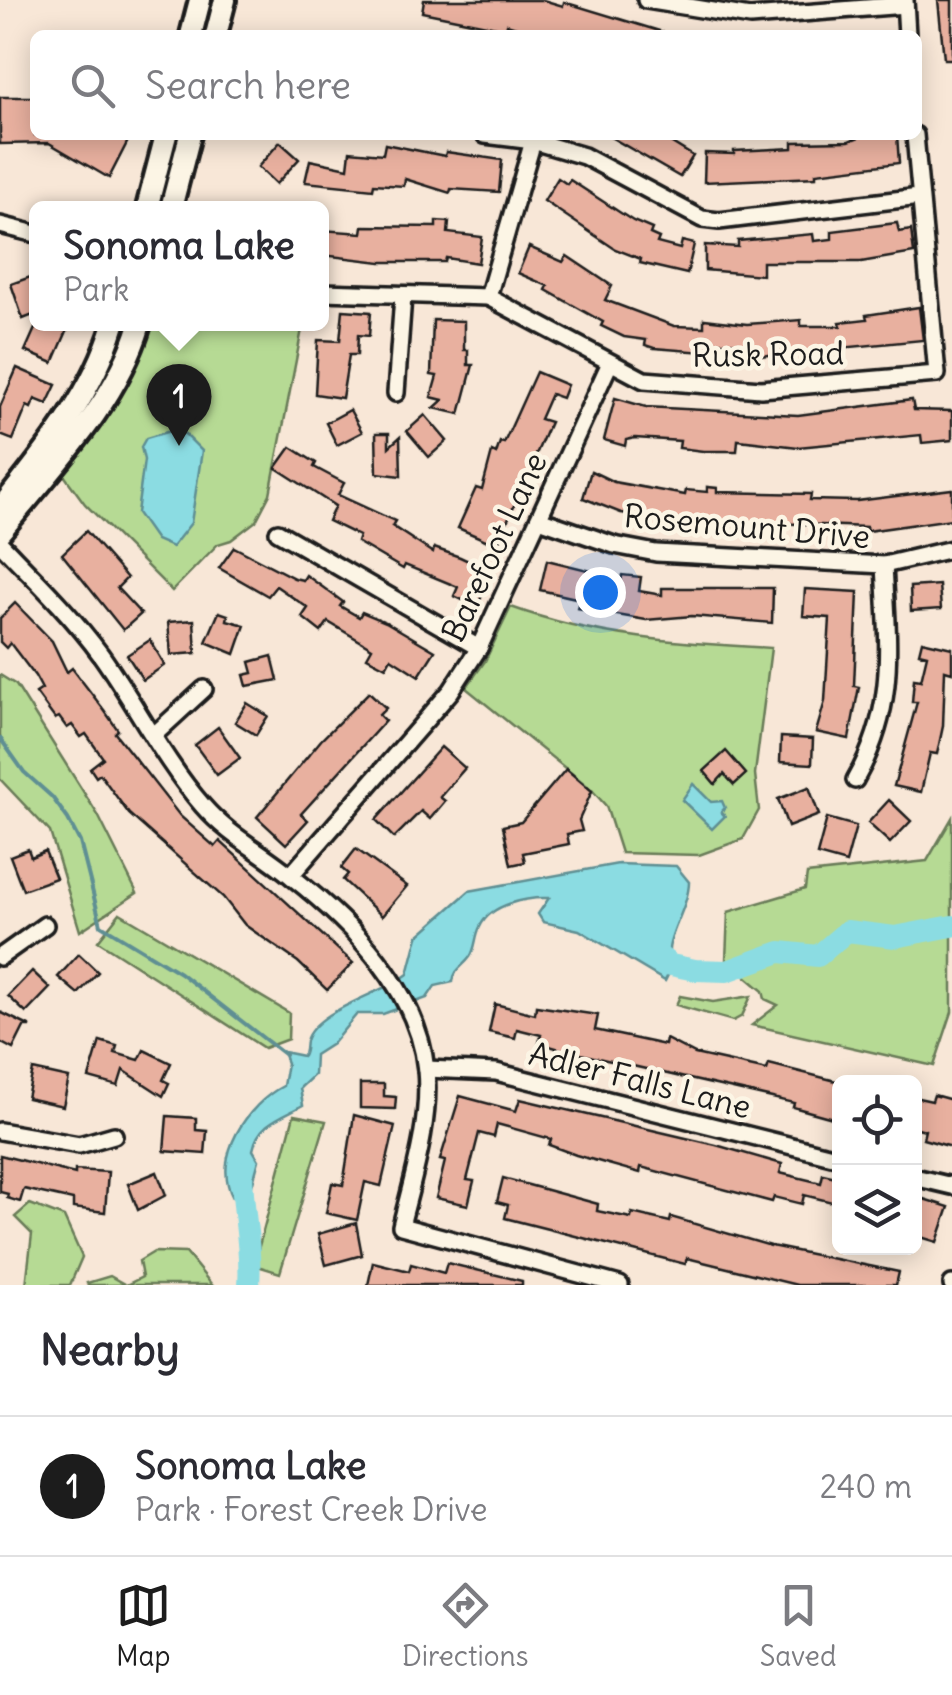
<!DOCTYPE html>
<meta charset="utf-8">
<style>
:root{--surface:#fff;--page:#f2f2f3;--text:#2b2b33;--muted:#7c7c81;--line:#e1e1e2;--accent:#1c1c1c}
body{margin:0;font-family:Delius,sans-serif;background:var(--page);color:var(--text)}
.controls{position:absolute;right:30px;bottom:30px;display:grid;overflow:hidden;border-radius:15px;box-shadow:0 5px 25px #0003}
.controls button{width:90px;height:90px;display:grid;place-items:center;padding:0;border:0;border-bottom:2px solid var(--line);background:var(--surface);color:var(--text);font:50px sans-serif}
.you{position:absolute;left:600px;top:592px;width:35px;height:35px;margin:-25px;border:8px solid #fff;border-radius:50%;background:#1a73e8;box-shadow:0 0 0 15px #1a73e833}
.badge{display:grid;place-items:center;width:65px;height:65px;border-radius:50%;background:var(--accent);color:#fff;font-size:32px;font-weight:700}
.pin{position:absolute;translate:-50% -82px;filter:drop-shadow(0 2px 5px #0008)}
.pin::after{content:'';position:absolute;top:52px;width:35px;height:30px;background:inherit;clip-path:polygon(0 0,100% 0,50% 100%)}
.popup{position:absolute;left:29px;top:201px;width:300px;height:130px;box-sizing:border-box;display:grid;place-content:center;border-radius:15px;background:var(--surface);filter:drop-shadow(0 2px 8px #0005);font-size:32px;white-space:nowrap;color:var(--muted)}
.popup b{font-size:38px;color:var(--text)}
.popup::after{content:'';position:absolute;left:50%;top:100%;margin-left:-20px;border:20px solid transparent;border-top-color:var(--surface)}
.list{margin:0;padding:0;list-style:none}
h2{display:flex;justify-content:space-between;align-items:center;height:130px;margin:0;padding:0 40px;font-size:42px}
h2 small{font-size:32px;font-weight:400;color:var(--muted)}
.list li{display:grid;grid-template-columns:65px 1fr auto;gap:30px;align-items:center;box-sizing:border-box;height:140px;padding:0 40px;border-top:2px solid var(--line)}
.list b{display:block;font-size:38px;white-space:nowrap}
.list p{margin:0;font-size:32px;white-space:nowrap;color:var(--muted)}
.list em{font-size:32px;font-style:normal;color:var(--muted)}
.icon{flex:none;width:55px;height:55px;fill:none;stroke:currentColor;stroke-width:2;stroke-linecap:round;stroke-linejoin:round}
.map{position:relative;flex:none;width:952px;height:1285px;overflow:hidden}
.search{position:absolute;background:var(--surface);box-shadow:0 5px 25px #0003;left:30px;right:30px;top:30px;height:110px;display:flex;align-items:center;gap:25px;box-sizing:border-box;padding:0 35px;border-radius:15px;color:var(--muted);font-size:38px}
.sheet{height:270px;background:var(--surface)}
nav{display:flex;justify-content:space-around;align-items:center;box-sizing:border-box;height:140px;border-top:2px solid var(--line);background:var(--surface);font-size:28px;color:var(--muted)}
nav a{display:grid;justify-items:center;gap:5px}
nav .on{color:var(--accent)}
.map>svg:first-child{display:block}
.green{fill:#b6da94;stroke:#697b58;stroke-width:2.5}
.water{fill:#8bdce2;stroke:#5f8f93;stroke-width:2.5}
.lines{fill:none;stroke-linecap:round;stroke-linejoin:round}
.stream{stroke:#5f8f93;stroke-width:4}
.river{stroke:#8bdce2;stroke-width:22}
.building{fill:#e8b09f;stroke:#1c1c1c;stroke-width:2.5}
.street-casing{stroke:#1c1c1c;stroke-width:22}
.secondary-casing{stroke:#1c1c1c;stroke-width:28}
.street{stroke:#fcf5e5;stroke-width:15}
.secondary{stroke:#fcf5e5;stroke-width:20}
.labels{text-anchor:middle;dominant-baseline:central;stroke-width:9;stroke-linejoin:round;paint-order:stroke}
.street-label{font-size:32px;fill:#1c1c1c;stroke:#fcf5e5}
</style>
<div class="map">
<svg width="952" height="1285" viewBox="0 0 952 1285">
<rect width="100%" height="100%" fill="#f8e7d7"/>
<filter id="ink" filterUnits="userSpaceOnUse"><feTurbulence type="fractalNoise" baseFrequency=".01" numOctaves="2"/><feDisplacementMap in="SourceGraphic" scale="20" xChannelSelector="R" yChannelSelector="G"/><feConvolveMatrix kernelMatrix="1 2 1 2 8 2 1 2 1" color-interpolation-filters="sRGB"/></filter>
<g filter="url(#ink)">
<g class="green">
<path d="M149 324H303L270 494 256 521 231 540 218 544 172 591 85 504 61 471 121 393Z"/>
<path d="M511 607C597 638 680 643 771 648L755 774 759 810 743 839 699 855 621 853 606 806 591 789 466 688 485 661Z"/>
<path d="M0 675 16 685 98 815 137 893 80 931 50 832 0 779Z"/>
<path d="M952 818V1012L934 1066 752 1025 778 1005 765 999 763 991 726 960 728 912 805 889 807 874 927 861Z"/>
<path d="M120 913 289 1013 288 1039 264 1048 98 941Z"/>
<path d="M680 996 713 1002 751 996 742 1016 733 1021 676 1005Z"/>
<path d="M294 1115 326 1121 280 1273 254 1265Z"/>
<path d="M30 1204 64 1217 82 1257 70 1285H26L32 1234 15 1217Z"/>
<path d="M154 1252 186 1253 212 1285H88L87 1283 110 1276 126 1285 142 1277 139 1261Z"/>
</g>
<g class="water">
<path d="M170 431 185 434 202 451 191 523 172 547 156 540 137 513 144 460 141 447 146 438Z"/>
<path d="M693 784 711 802 722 801 725 808 721 812 725 816 712 829 682 800Z"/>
<path d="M618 864 676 866 689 882C689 905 668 936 669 951 669 964 672 969 665 981L579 930 543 922 538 914 549 898C527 897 490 904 480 927 475 936 476 949 470 957 463 967 454 969 453 982L435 986 427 998 383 1014H357L332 1044 315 1055 314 1075 300 1088 303 1105C281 1117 258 1123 253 1150L259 1160 250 1193 242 1201 233 1198C211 1157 248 1104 283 1086L287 1063 283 1052 303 1056C306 1051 305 1046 306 1041 314 1010 384 993 408 974L418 936 469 891Z"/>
</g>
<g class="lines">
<path class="stream" d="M0 738 24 772 52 797 68 819 80 842 101 925 180 973 285 1055"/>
<g class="river">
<path d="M647 947 671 965 695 970 727 971 780 952 818 956 847 931 895 937 952 926"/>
<path d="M242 1172C242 1210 252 1246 249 1285"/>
</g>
</g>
<g class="building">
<path d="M424 0H543L563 6 564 2 666 33 542 35 507 24 506 29 422 12Z"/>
<path d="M938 0H952V59H944Z"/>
<path d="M0 97H35V135H131L109 178 49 143 0 144Z"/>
<path d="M607 135H659L693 156 680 177Z"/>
<path d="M864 135H897L899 163 816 173V177L704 182 705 153 734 154V151L793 148V142L849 141Z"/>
<path d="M280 142 299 159 276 184 258 167Z"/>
<path d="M385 144 445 156 446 152 502 160 499 192 451 189 450 193 405 179 404 186 374 184 373 189 305 182 310 160 348 168 350 151 383 154Z"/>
<path d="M558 178 567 184 570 180 633 221 652 229 650 234 659 238 657 243 680 249 682 241 694 244 687 274 640 263 641 259 615 249 544 201Z"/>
<path d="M436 221 449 222 448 233 482 237 478 263 446 258 445 262H381L322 255V230L362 233 363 226 436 227Z"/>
<path d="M897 223 899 232 911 230 914 253 861 262H762V275L705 270V245L738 247V241L813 234 814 241 832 239V231Z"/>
<path d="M529 247 563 262 567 256 612 286 605 300 674 326 704 327V319L747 324 801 320V326H841L840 322 867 319 866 315 919 307 923 340 759 356 739 350V343L716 342V353L654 348 645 345 646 340 624 337 601 326 603 322 546 290 548 286 518 273Z"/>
<path d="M36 275V314L23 319 11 284Z"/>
<path d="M343 310 371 312 369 336 358 335 357 355H349L342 398 315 394 318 340 340 341Z"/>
<path d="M433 320 464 321V350H468V365H473L460 414 434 408 443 400 431 397 437 376 431 375Z"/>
<path d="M37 324 67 331 53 363 25 351Z"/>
<path d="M17 368 56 385 47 404 35 399 31 408 27 406 13 440 0 435V407Z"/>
<path d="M536 372 567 385 562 398 551 394 540 419 550 422 497 545 458 528 476 488 482 490 492 452 496 454 500 442 504 443Z"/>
<path d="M615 398 646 407 798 415 912 400 914 410 952 411V440L922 443 921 435 798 447 738 440 737 451H703L679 448 680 441 635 438 626 440 625 446 604 440Z"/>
<path d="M350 410 362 432 337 445 326 423Z"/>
<path d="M425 415 447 441 429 457 407 431Z"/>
<path d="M376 433H389V447L400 437 401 476 377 473Z"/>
<path d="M291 447 316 463 314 467 344 483 338 495 395 521 392 526 433 553 434 548 460 557 492 572 477 607 454 596 458 587 405 565 403 569 357 542 359 536 328 521 335 506 276 468Z"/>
<path d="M591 471 614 482 685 495 686 490 707 492V487L717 488V492L811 494 810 500 857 501 952 489V519L867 531 866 527 731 521V525L660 518 621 513 583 498Z"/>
<path d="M86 531 127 578 117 588 141 614 123 630 62 554Z"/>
<path d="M234 547 294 578 303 580 306 575 343 602 340 606 359 617 362 612 386 622 435 651 419 676 391 658 386 667 367 657 372 648 328 622 321 632 302 617 308 608 276 586 268 596 219 568Z"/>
<path d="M547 560 600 573 598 578 621 583 622 575 641 577 639 591 662 595V588H773L772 623 692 616 646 620 577 608 580 599 540 590Z"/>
<path d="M939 585 941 609 911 611 910 587Z"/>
<path d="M805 589 858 592 854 686 859 687 849 739 816 732 825 701 830 618 803 616Z"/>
<path d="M15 603 52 641 67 672 72 668 104 710 118 730 115 733 180 816 215 847 220 841 353 963 327 990 298 962 245 925 223 897 129 814 100 774 96 777 90 768 103 758 86 734 81 737 72 725 67 728 59 717 55 719 36 693 42 689 35 676 10 643 6 648 0 642V618Z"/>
<path d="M219 612 228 615 227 620 245 625 235 654 206 642Z"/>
<path d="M194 620 196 653 171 655 168 622Z"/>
<path d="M150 640 165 665 143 680 127 655Z"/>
<path d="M922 641 952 648V672L945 670 943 726 937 754 930 753 921 792 894 786 917 702H912L914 679 921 680 927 655 919 653Z"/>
<path d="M272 656 278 680 247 686 244 675 253 673 250 662Z"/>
<path d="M369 692 386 708 379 715 385 721 301 814 308 820 286 844 257 817 322 739Z"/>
<path d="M247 703 268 716 256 735 235 722Z"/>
<path d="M218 727 240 758 217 775 195 745Z"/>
<path d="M781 737 813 739 812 764 780 762Z"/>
<path d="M441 747 465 768 440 797 445 801 430 819 421 811 394 838 376 820Z"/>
<path d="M726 751 746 774 734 785 724 774 715 784 704 771Z"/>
<path d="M566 769 592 791 579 820 582 831 567 834 569 844 523 853 525 862 511 865 503 826 521 822Z"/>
<path d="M809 787 819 815 788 827 778 799Z"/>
<path d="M889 800 911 821 890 843 868 823Z"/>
<path d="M827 818 856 826 846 863 817 855Z"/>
<path d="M28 849 31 857 45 851 56 878 23 890 10 856Z"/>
<path d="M356 849 407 886 382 916 343 880 348 874 341 868Z"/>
<path d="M79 954 98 972 78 994 58 977Z"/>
<path d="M32 971 50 988 26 1013 8 996Z"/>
<path d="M495 1004 535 1014 536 1006 598 1015 595 1030 665 1045 666 1039 695 1054 767 1070 769 1064 840 1082V1120L793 1107 794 1103 563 1050 539 1043 541 1035 517 1029 515 1038 489 1032Z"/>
<path d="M0 1012 31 1027H24L13 1049 0 1042Z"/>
<path d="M100 1041 117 1046 115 1053 139 1060 144 1050 171 1063 163 1080 169 1083 163 1096 123 1070 118 1086 89 1078Z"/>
<path d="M33 1070 69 1078 63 1106 27 1098Z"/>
<path d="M360 1084H384V1096L396 1097 395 1109 360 1108Z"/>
<path d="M934 1095 952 1100V1147L923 1139 925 1130 914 1127V1097L932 1101Z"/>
<path d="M460 1096 516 1111 520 1099 716 1145 782 1164 780 1173 821 1183 823 1174 840 1178V1204L804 1195 802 1204 774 1197 772 1202 641 1167 640 1173 576 1155 549 1145 551 1139 497 1124 494 1137 479 1133 467 1180 474 1181 468 1205 436 1198 445 1161 440 1160Z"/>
<path d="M354 1115 395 1126 381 1186 365 1182 357 1220 326 1213 332 1183 343 1185Z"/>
<path d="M167 1116 196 1118V1130L207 1131 205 1154 164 1151Z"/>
<path d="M0 1155 75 1174V1170L108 1172 105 1212 73 1208V1200L24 1189 20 1202 7 1198 8 1194 0 1192Z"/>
<path d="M157 1172 166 1195 138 1210 128 1184Z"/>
<path d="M503 1178 598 1204 597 1211 631 1218 632 1213 670 1222 671 1217 771 1246 899 1272 896 1285H797L687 1258 685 1264 505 1218 508 1205 497 1202Z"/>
<path d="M914 1196 949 1207 937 1242 914 1235Z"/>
<path d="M356 1223 362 1255 326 1265 318 1234Z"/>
<path d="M373 1262 409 1271 411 1264 444 1273 447 1263 522 1281V1285H368Z"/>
</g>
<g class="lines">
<defs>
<g id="street">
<path d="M646 0 750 17 905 5"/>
<path d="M905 0 907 35"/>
<path d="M485 135 533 141 584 156 702 219 719 221 920 197"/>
<path d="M0 225 36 234"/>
<path d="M322 292 488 297 644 380 761 389 937 374 915 135"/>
<path d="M488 297 533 141"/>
<path d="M396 393 403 296"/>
<path d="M539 519 614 545 656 553 884 565 952 549"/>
<path d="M278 532 479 648"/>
<path d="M0 543C35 579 71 614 101 655 136 704 163 760 203 806 229 836 261 851 291 876 351 923 418 989 426 1070 431 1121 413 1177 401 1226L620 1285"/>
<path d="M154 735 204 689"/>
<path d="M855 780C897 707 888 646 884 565"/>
<path d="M291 875 451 691 479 648 609 365"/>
<path d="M0 957 45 925"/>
<path d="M426 1069 496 1072 840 1158"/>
<path d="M0 1131 79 1145 114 1135"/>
<path d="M914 1177 952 1186"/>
<path d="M952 1285V1284"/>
</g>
<g id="secondary">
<path d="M191 35 200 0"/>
<path d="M216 35 225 0"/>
<path d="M147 208 166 135"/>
<path d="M171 208 190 135"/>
<path d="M0 509C46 451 92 396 114 324"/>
<path d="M0 532C51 469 117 403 140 324"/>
</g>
</defs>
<use href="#street" class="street-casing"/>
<use href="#secondary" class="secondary-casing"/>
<use href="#street" class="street"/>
<use href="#secondary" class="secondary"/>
</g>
</g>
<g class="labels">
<g class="street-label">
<text transform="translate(768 354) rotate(-1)">Rusk Road</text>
<text transform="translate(747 526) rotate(5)">Rosemount Drive</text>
<text transform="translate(494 547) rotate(-65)">Barefoot Lane</text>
<text transform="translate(640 1080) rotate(14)">Adler Falls Lane</text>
</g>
</g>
</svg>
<div class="controls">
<button><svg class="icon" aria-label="locate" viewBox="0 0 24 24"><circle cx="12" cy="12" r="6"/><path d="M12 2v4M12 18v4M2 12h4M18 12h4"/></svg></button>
<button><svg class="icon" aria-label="layers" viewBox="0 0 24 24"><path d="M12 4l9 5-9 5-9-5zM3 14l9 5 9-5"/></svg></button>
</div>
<div class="you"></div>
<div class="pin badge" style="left:179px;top:446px">1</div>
<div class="popup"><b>Sonoma Lake</b>Park</div>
<div class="search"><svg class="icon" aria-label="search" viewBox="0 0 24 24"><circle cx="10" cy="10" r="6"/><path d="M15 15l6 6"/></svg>Search here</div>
</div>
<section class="sheet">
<h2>Nearby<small></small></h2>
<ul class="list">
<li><span class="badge">1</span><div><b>Sonoma Lake</b><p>Park · Forest Creek Drive</p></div><em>240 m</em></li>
</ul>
</section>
<nav>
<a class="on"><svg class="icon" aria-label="map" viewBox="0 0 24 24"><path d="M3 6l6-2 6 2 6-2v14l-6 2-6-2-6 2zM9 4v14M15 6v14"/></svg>Map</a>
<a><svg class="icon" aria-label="directions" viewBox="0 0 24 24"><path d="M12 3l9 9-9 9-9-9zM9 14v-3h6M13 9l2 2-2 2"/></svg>Directions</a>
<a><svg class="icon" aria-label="saved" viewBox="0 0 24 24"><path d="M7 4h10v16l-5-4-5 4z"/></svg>Saved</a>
</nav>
